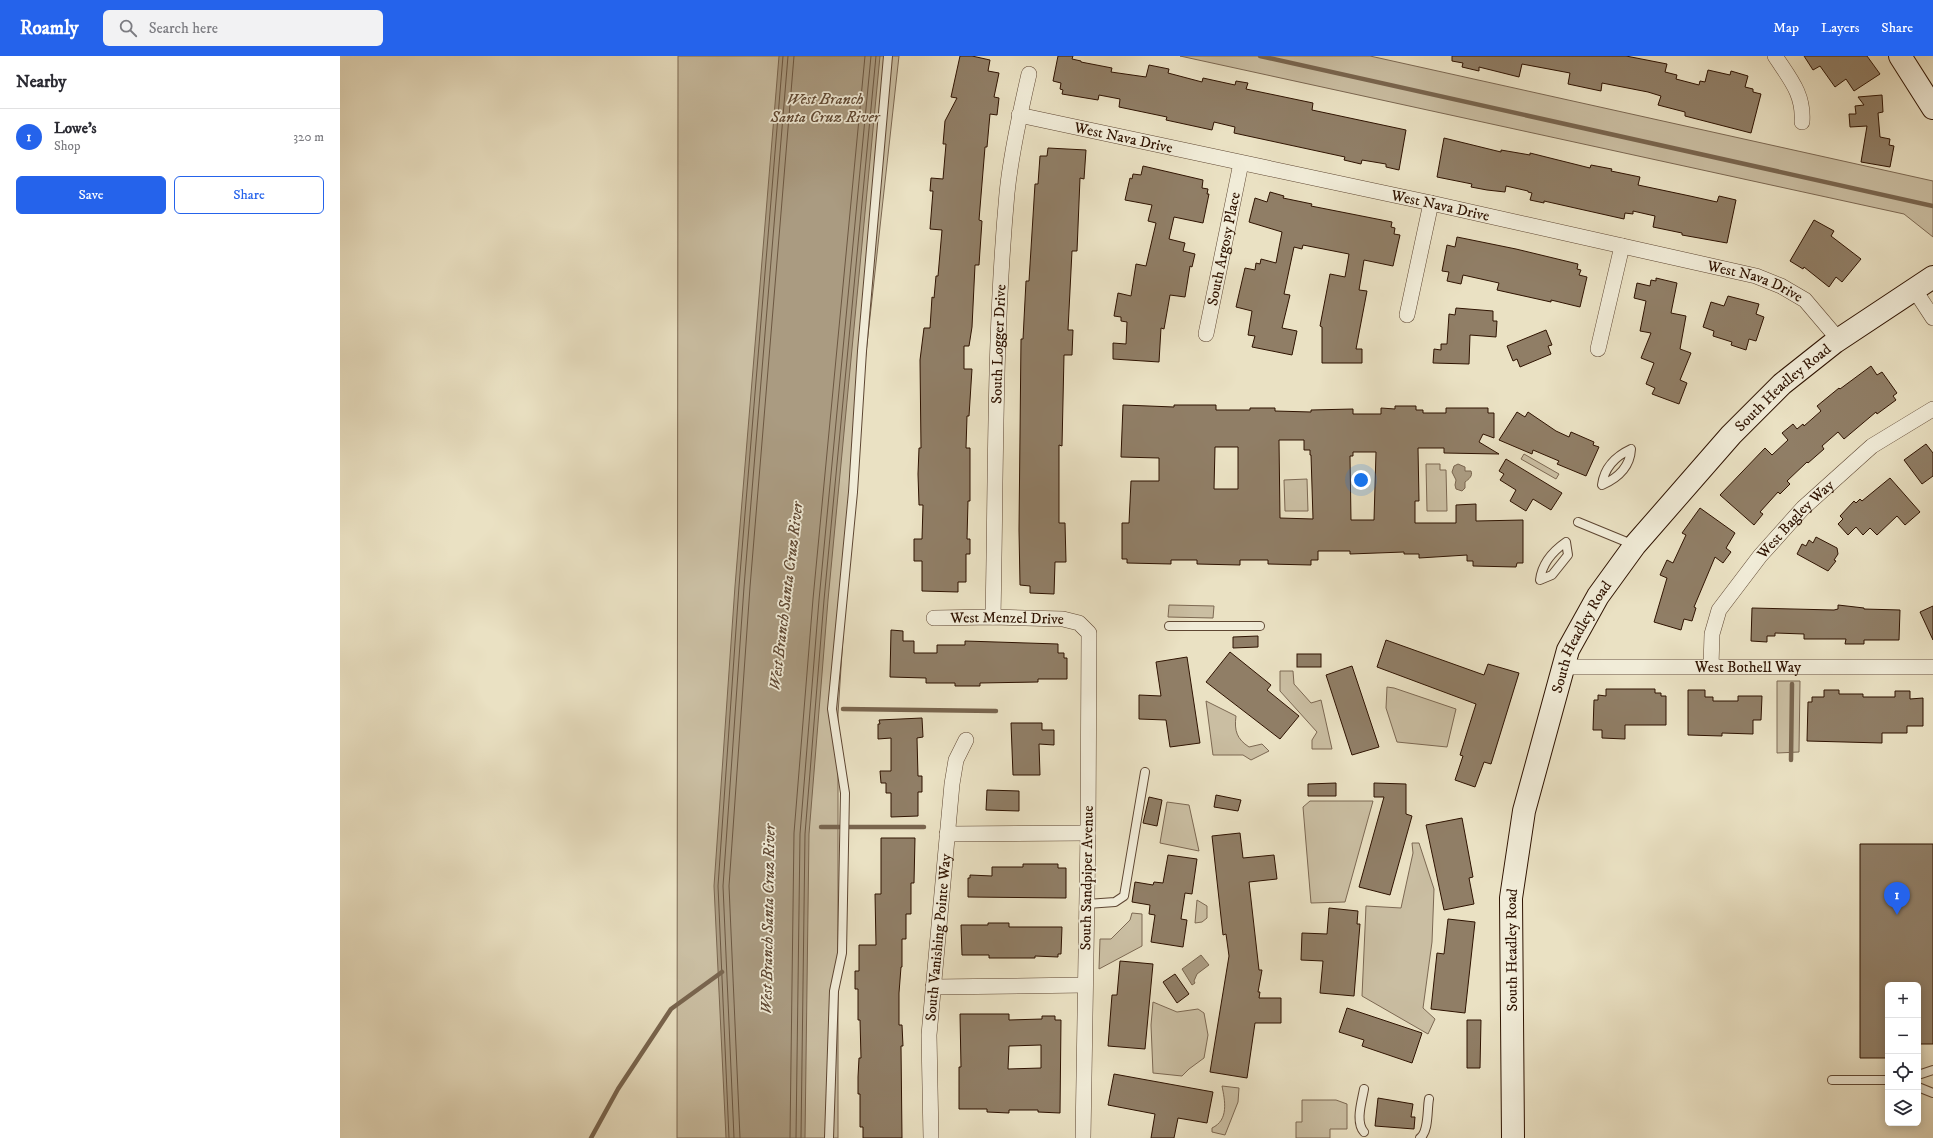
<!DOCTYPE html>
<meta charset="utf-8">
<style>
:root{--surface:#fff;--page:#f2f2f3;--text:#2b2b33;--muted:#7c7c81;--line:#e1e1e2;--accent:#2563eb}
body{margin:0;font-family:"IM FELL DW Pica",serif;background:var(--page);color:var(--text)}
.controls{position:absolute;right:12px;bottom:12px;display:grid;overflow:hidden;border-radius:6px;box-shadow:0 2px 10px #0003}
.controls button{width:36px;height:36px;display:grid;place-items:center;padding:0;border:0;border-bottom:1px solid var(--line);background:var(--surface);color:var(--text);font:20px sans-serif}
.you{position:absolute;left:1021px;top:424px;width:14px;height:14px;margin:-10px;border:3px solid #fff;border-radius:50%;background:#1a73e8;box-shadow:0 0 0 6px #1a73e833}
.badge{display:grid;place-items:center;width:26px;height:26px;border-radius:50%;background:var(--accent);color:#fff;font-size:13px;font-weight:700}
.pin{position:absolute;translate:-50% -33px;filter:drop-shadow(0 1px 2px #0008)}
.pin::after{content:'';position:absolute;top:21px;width:14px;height:12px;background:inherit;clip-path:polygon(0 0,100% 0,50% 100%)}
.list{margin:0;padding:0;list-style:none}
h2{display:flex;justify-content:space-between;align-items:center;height:52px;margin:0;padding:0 16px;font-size:17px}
h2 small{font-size:13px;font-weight:400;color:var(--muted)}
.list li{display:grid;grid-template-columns:26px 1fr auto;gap:12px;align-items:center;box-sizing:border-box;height:56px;padding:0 16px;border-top:1px solid var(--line)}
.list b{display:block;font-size:15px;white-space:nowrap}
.list p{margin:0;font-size:13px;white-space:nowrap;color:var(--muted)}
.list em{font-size:13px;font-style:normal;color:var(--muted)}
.actions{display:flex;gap:8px;padding:12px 16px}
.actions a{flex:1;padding:9px 0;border:1px solid var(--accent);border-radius:6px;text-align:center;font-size:14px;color:var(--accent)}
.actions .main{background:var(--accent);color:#fff}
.icon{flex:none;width:22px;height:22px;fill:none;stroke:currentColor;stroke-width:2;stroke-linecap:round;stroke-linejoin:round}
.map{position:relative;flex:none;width:1593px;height:1082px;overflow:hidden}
header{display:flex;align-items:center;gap:24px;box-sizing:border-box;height:56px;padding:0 20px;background:var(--accent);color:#fff}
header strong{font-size:19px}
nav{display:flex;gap:22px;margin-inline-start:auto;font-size:14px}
.search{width:280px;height:36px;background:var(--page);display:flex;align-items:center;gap:10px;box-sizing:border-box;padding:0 14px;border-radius:6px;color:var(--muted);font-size:15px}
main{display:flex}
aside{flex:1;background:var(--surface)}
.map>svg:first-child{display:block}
.green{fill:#cabea2;stroke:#7c6852}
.water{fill:#aa9b81;stroke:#79654e}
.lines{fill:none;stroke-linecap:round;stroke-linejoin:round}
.shore{stroke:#6c5741;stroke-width:1}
.stream{stroke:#79654e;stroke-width:4.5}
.building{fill:#907e66;stroke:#2f1301;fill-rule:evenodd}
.lane-casing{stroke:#5e4632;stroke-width:10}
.street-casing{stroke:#5e4632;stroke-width:16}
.secondary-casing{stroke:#2f1301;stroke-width:24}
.lane{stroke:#f1ecd8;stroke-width:8}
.street{stroke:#f1ecd8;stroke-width:15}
.secondary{stroke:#f1ecd8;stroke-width:22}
.labels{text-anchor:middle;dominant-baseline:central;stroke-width:3.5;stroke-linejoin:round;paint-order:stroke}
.street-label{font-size:15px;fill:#2f1301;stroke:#f1ecd8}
.water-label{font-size:16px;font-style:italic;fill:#604934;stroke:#f1ecd8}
</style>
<header>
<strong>Roamly</strong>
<div class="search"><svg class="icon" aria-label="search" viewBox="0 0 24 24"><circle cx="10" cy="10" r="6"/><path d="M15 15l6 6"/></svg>Search here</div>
<nav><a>Map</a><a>Layers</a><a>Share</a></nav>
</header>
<main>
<aside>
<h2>Nearby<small></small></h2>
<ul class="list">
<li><span class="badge">1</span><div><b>Lowe’s</b><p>Shop</p></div><em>320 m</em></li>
</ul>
<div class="actions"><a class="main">Save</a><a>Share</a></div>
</aside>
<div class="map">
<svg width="1593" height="1082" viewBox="0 0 1593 1082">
<rect width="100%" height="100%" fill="#eae1c3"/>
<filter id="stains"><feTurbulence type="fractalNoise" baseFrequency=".005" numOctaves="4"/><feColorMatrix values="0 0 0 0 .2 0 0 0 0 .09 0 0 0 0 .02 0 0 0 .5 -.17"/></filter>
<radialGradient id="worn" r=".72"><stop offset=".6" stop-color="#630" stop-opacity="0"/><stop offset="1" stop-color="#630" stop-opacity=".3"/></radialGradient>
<g class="green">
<path d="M338 0H559L515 396 498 658V1082H337Z"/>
<path d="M840 0H1030L1593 125V181L1564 158Z"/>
<path d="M1184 398 1219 418 1216 423 1181 403Z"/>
<path d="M1086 408H1100V414H1106L1107 455H1087Z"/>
<path d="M967 423 968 455H945L944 424Z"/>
<path d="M829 549 874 550 873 562 828 561Z"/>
<path d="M940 615H953L954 628 971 647 981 644 992 693H972V684L977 676 940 635Z"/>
<path d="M1437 625H1460L1459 696 1437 697Z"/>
<path d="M1047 631 1054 632 1116 653 1107 691 1057 686 1046 652Z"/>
<path d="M866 645 896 660C894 675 897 683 909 691L922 688 929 695 911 704 903 699H873Z"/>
<path d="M970 745H1033L1005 846 971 847 963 751Z"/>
<path d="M827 746 849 749 859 795 820 787Z"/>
<path d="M1072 787H1079L1094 833 1092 886 1083 952 1095 963 1088 978 1022 940 1026 850 1061 852 1073 797Z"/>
<path d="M857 844 867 850V862L862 866 855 867Z"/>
<path d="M792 857 802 858V890L759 913 760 883H771L790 864Z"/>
<path d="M813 946 837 956 858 953 864 957 868 979 864 1002 849 1013 842 1020 813 1017 811 969Z"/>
<path d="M882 1030 899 1032 898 1046 885 1079 872 1076V1072C889 1064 885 1045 882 1030Z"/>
<path d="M962 1044H996L1007 1048V1073H990V1082H956V1066H962Z"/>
</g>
<g class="water">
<path d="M439 0H540L488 544 469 778 465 1082H386L374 830 395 530Z"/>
<path d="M1118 408 1125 411V415H1131C1133 420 1129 423 1125 426V432L1122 435 1116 433 1115 429 1116 424 1112 416 1114 410Z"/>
<path d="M861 899 869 909 857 918 854 925 855 927 852 929 842 913Z"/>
</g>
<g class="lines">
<g class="shore">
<path d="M389 1082 378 830 399 530 443 0"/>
<path d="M394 1082 383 830 404 531 448 0"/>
<path d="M400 1082 389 830 410 531 454 0"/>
<path d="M450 1082 454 777 473 543 525 0"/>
<path d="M456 1082 460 778 479 544 531 0"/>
<path d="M461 1082 465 778 484 544 536 0"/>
</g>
<g class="stream">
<path d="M920 0 1593 150"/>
<path d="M503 653 656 655"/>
<path d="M1451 704 1452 628"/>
<path d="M481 771H584"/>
<path d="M251 1082 278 1033 331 953 382 916"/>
</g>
</g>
<g class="building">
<path d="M620 0H632L650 4 648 15 659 17 654 41 659 42 657 59 650 58 647 91H645L639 164 642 165 639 209H635L632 271 629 290H624V313H632L629 360H627L626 392H630V445H628L627 483H630V498H626V526H618V536L582 535V505H574V483H582L583 449H579L578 418 579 392H581L580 304 584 272H590L592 241 594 242 596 220H598L602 174 590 173 593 135H590L591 122 603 123 606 88H603L605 65 617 42 611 41Z"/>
<path d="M718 0H733L732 3 741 5V6L772 12 771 16 806 21 809 9 829 13 828 17 862 26 863 22 895 29 896 25 908 27 906 33 973 47 972 54 1066 74 1059 114 1046 111V108L1022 104 1021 108 1004 104 1005 101 894 77 895 71 874 66 872 74 826 64 827 61 779 51 780 43 759 39 758 44 722 38 723 34 720 33 721 27 713 25Z"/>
<path d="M1112 0H1286L1327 8 1325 16 1337 19 1336 23 1359 29 1360 25 1365 26 1368 14 1390 19 1391 15 1408 20 1405 31 1413 33V36L1421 38 1411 77 1345 60V56L1318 49 1321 40 1308 36 1262 27 1261 35 1228 28 1230 17 1182 8 1179 21 1139 11V15L1122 11 1123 7 1112 5Z"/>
<path d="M1464 0H1527L1540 18 1514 35 1506 23 1495 31 1480 10 1473 14Z"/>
<path d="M1542 39 1543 56 1538 57 1540 81 1550 83 1549 89 1554 90 1550 111 1521 106 1527 70 1510 71 1509 58H1516L1515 50 1524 49 1518 41Z"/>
<path d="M1104 82 1161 96V94L1190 99V97L1250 112 1251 109 1272 113 1271 115 1300 121 1298 129 1350 140 1377 146 1379 140 1396 144 1387 187 1342 179V177L1313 171 1315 160 1293 155V158L1285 157 1284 163 1204 145V147L1190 144 1192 137 1188 136V135L1166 130 1165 136 1147 134 1131 131 1132 128 1097 121Z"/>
<path d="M708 92 746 94 744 123 740 122 737 195H732L728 274H733L732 299H724L722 390 719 389V467H725L726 506H715L714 538 690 537V530L680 529 679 474 681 283H683L686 225H689L695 128H698L700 100H707Z"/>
<path d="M803 110 863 124 862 132 868 133 867 138H869L863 167 834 161 829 183 845 187 843 195 855 198 852 211 850 210 845 241 830 239 824 273 821 272 819 306 773 303V287L786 288 787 266 781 265V261L774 260 778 237 791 240 796 208 806 210 816 167 808 165 812 149 785 144 790 122 792 123 793 118 801 119Z"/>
<path d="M930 136 944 140 943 142 972 148 971 150 1052 166 1051 171 1055 172 1054 178 1060 179 1053 210 1024 204 1019 234 1027 235 1016 293H1022V307H982V271L980 270 990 218 1005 221 1009 198 963 189 962 193 954 191 944 238 950 239 942 272 957 275 952 299 912 291 915 280 908 279 912 255 896 251 905 212 915 214 916 207 920 208 921 203 936 207 942 176 909 166 915 142 927 146Z"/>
<path d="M1474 164 1494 175 1491 180 1521 203 1502 226 1496 221 1489 231 1464 211 1463 213 1450 205Z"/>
<path d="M1117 181 1176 193 1238 208 1237 213 1241 214 1239 219 1247 221 1240 251 1211 244V246L1157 234 1159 227 1123 219 1121 228 1107 225 1109 216 1102 215 1107 189 1115 191Z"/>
<path d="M1316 222 1337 227 1331 257 1346 260 1340 293 1351 297 1340 324 1347 327 1339 348 1312 338 1315 332 1306 328 1314 307 1301 302 1311 277 1300 275 1306 245 1294 242 1297 227 1310 230 1311 224 1316 225Z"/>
<path d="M1388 240 1419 248 1416 258 1424 261 1416 285 1409 283 1406 294 1391 289 1392 286 1373 280 1374 275 1363 271 1371 246 1384 250Z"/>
<path d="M1116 252 1153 255V265H1157L1156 281 1130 279 1129 308 1093 307 1094 293 1101 294V288H1107L1109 258 1115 259Z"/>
<path d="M1206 274 1212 289 1208 290 1211 298 1180 311 1177 303 1173 305 1167 290Z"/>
<path d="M1531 310 1537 319 1542 316 1557 337 1553 340 1556 344 1537 358 1536 356 1504 383 1498 376 1482 390 1484 393 1468 407 1467 406 1447 425 1450 428 1440 438 1438 436 1420 456 1423 458 1414 469 1380 439 1425 392 1432 399 1448 384 1442 377 1453 368 1457 373 1463 368 1464 370 1481 355 1477 350 1499 332 1500 333Z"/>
<path d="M783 349 834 351V349H876V354H910V352H935V355L971 356V354L1013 353V358H1041V352L1055 353V350H1076V354H1083V357H1106V352H1148V357H1154V382L1143 378 1139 386 1159 398 1104 397V392H1078L1079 445H1075V467H1116V449L1136 448V465L1183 464V507H1177L1176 511 1133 510V505H1127V499L1079 502V498H1064V496L1010 498V495H978V504H971V509L928 508V504H900V509L857 508V504H831V508L787 507V503H782V467H789L791 425H819V402L781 401ZM939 384H964V394H970V399H971L973 463 940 462ZM875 391H898V433H874ZM1013 396H1036L1034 464H1011L1010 400H1013Z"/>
<path d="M1177 356 1185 361 1188 356 1216 375 1229 381 1231 376 1254 386 1253 389 1259 391 1246 420 1217 408 1219 405 1193 394 1192 398 1159 384Z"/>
<path d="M1586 388 1593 397V420L1582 428 1564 404Z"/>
<path d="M1166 403 1222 437 1211 454 1193 443 1186 455 1170 445 1176 434 1160 424 1164 418 1159 415Z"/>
<path d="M1550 422 1580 456 1565 469 1557 460 1537 479 1530 472 1523 479 1516 471 1508 479 1498 468 1503 463 1500 460 1514 445 1516 447 1520 443 1522 445Z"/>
<path d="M1360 452 1395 477 1386 492 1391 496 1383 507 1375 501 1354 551 1356 552 1352 565 1344 563 1341 574 1314 566 1327 522 1320 519 1327 504 1333 507 1346 479 1342 477Z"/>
<path d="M1476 481 1497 492 1498 498 1494 504 1496 505 1488 515 1457 498 1462 488 1466 490 1469 484 1473 487Z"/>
<path d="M1498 549 1524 552V553L1560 554 1559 584H1524V588H1505L1506 583H1464V578L1435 577V580H1427V586L1411 585 1412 552 1494 554 1498 553Z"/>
<path d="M1593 550V584L1580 556Z"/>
<path d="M551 574 563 575V585H574V597H597V589H625V585L718 588V597H724V602H727V623H698V626L640 627V630H615V627H586V622L550 621Z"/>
<path d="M918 580V591L893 592V581Z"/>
<path d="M1046 584 1144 619 1148 608 1179 617 1151 708 1144 706 1135 731 1115 724 1123 700 1120 699 1136 648 1037 611Z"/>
<path d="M890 596 931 629 927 634 959 660 940 683 866 626Z"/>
<rect x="957" y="598" width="24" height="13"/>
<path d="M847 601 860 687 830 691 826 664 799 663V639L821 640 816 606Z"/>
<path d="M1012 610 1039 691 1012 699 986 619Z"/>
<path d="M1266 633H1315V637H1321V640H1326V669H1285V683L1262 682V674H1253L1254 644H1258V639L1266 640Z"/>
<path d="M1348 634H1365V641H1373V645H1398V640H1422L1421 664H1413V678L1382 677V680L1348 679Z"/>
<path d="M1484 634H1499V638H1523V641H1555V635H1570V643L1583 642V670H1567V677H1542V687L1467 685 1468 646H1472V641H1484Z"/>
<path d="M582 662 583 681 577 682 578 720H582V736H578V760L551 761V737H546V727H541L540 715H551V682L538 683V668H540L539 664Z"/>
<path d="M671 667H702V674H714V689L699 688 700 719H673Z"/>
<path d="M996 727V740H968V728Z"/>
<path d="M1034 727 1066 728V758L1072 760 1050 839 1019 831 1044 741H1034Z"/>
<path d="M647 734 679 735V755L646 754Z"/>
<path d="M876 739 901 744 898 755 874 751Z"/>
<path d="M809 741 822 744 817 770 803 767Z"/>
<path d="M1122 762 1133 821 1129 822 1134 848 1104 854 1086 769Z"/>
<path d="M900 777 903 802 934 799 937 823 909 826 919 914H922L918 936H920L919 942H941V967H915L907 1022 870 1016 889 900 886 878 883 879 872 780Z"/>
<path d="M541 782H575L574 827H571V858H566V883H562V911H561L559 937V969H562L563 990H561L562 1082H523V1071H520V1038H518V1021L519 1002H521L520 964H518V933H515V915H519V889H536L535 838H541Z"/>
<path d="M1520 788H1593V988H1578V929H1548V1002H1520Z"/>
<path d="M828 799 857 803 852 838 845 837 841 863 847 864 843 891 811 886 815 859 809 858 810 849 792 846 795 826 813 829 814 826 823 827Z"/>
<path d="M683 808H718V812H726V842L628 841V822H630V819L652 820V811H683Z"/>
<path d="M989 852 1018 855 1017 868H1020L1014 940 980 937 983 905 961 904 962 877 987 878Z"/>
<path d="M1108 863 1135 866 1125 957 1091 953 1097 897 1104 898Z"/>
<path d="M648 867H669V871H722L721 898H718V901L695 900V902H649V899H622L621 869H648Z"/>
<path d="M780 905 813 908 805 993 768 990 772 939H777Z"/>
<path d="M835 918 849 938 837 947 823 926Z"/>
<path d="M1007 952 1082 977 1072 1007 1022 990 1024 984 999 976Z"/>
<path d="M620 958H669V964L702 963V960H715V964H721L720 1057 698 1056V1054H669V1057L647 1056V1053H619V1011H621ZM701 989V1012L668 1013 669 990Z"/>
<path d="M1127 964H1141L1140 1012H1127Z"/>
<path d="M774 1018 873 1036 867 1067 838 1062 834 1082H811L815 1058 768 1049Z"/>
<path d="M1038 1042 1073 1048 1071 1061H1075L1074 1073 1035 1070Z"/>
</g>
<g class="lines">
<defs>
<g id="lane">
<path d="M1291 393C1290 411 1278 422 1262 429 1264 412 1276 400 1291 393Z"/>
<path d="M1238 466 1294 489"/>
<path d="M1226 486 1228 499 1212 519 1200 524C1202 507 1213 495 1226 486Z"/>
<path d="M829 570H920"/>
<path d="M747 848 775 846 784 840 805 716"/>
<path d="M1578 1019 1593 1014"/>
<path d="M1492 1024H1548"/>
<path d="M1578 1031 1593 1037"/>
<path d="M1024 1033C1022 1045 1015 1066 1024 1076"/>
<path d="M489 1082 494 935 502 897 505 737 492 653 513 436 522 295 548 0"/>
<path d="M1080 1082C1089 1076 1087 1053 1089 1043"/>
</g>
<g id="street">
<path d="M1435 0C1450 23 1464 38 1462 66"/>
<path id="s1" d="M679 59 1091 147 1416 220 1441 230 1465 244 1499 284"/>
<path d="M1574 233 1593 262"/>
<path d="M1067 259 1091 147"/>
<path id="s2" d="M866 278 901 107"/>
<path d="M1258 293 1282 190"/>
<path id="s3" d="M653 561C656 420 654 278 667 137 671 97 680 57 689 18"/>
<path id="s4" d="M594 562 653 561 723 563 739 567 749 577 748 777 743 1082"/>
<path id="s5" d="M1371 610 1372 578 1379 554 1420 500 1463 452 1532 390 1593 353"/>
<path id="s6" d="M1223 611H1593"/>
<path d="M607 778 748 777"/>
<path d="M593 931 745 929"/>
<path id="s7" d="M591 1082 589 979 612 728 616 704 626 684"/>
</g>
<g id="secondary">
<path d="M1560 0 1593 52"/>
<path id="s8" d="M1173 1082 1171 842 1184 755 1228 594 1258 540 1295 489 1391 379 1442 328 1495 286 1593 221"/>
</g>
</defs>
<use href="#lane" class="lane-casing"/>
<use href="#street" class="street-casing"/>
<use href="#secondary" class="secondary-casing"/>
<use href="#lane" class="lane"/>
<use href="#street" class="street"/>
<use href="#secondary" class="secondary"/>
</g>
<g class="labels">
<g class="street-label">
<text stroke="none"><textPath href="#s1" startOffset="107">West Nava Drive</textPath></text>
<text stroke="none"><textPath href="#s1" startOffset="431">West Nava Drive</textPath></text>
<text stroke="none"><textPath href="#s2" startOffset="87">South Argosy Place</textPath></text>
<text stroke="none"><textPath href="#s1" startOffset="755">West Nava Drive</textPath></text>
<text stroke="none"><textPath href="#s3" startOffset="273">South Logger Drive</textPath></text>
<text stroke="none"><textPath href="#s8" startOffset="836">South Headley Road</textPath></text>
<text stroke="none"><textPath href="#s5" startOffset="176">West Bagley Way</textPath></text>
<text stroke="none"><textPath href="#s4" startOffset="73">West Menzel Drive</textPath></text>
<text stroke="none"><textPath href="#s8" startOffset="512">South Headley Road</textPath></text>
<text stroke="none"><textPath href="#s6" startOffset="185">West Bothell Way</textPath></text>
<text transform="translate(747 822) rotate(-89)">South Sandpiper Avenue</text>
<text stroke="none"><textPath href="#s7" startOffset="201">South Vanishing Pointe Way</textPath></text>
<text stroke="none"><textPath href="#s8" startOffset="188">South Headley Road</textPath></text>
</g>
<g class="water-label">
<text x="485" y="43">West Branch<tspan x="485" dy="18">Santa Cruz River</tspan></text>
<text transform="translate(446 540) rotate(-83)">West Branch Santa Cruz River</text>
<text transform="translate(428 863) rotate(-89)">West Branch Santa Cruz River</text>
</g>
</g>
<rect width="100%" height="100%" filter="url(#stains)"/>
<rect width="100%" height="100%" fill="url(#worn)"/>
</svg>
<div class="controls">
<button>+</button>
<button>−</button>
<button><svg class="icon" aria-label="locate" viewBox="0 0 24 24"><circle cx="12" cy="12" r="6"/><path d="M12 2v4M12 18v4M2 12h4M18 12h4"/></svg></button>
<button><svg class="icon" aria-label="layers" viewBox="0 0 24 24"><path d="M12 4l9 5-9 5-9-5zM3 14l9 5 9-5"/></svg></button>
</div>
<div class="you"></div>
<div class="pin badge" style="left:1557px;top:859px">1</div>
</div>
</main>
